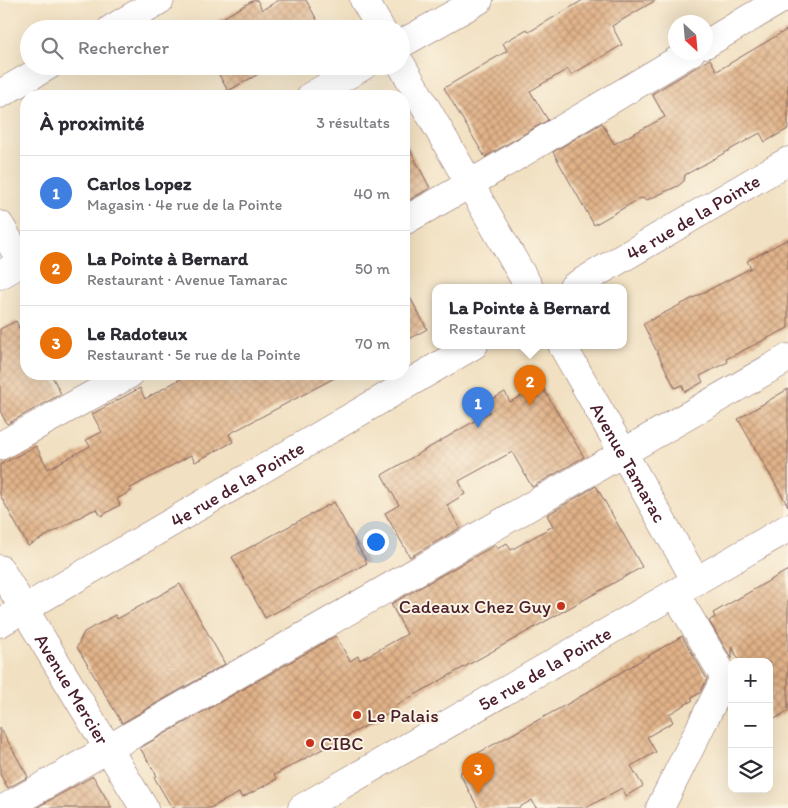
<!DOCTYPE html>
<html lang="fr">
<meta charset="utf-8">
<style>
:root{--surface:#fff;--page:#f2f2f3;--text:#2b2b33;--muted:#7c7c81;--line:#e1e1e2;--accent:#c8321e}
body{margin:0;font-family:Itim,sans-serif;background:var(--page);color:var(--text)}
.controls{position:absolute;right:15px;bottom:15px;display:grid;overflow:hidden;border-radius:10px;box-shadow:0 5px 20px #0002}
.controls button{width:45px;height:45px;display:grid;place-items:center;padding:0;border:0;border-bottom:1px solid var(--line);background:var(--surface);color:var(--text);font:25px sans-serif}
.compass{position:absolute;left:668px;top:15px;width:45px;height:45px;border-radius:50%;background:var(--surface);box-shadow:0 5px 20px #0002;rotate:154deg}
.you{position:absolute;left:375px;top:541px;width:18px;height:18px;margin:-12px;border:4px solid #fff;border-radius:50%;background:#1a73e8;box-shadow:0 0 0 8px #1a73e833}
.badge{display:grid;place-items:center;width:32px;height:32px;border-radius:50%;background:var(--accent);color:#fff;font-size:16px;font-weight:700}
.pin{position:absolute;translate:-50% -41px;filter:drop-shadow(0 1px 2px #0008)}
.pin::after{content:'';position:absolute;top:26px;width:18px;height:15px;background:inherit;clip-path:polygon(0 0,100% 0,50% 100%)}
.popup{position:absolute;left:432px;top:284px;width:195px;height:65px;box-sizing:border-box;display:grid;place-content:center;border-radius:10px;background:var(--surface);filter:drop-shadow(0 1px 4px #0005);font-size:16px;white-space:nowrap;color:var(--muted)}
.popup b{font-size:19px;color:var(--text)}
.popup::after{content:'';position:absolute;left:50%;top:100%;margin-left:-10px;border:10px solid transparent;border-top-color:var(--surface)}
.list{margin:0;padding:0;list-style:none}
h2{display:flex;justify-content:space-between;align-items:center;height:65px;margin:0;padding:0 20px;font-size:21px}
h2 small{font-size:16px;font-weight:400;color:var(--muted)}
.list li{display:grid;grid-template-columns:32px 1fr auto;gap:15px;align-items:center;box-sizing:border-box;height:75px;padding:0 20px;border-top:1px solid var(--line)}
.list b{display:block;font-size:19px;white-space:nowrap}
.list p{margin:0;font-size:16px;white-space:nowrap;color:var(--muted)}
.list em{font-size:16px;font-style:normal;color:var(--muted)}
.icon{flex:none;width:28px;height:28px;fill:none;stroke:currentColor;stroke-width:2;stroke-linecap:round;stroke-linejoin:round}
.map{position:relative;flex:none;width:788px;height:808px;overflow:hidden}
.search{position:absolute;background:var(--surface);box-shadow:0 5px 20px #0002;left:20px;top:20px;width:390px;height:55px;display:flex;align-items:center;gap:12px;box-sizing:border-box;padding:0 18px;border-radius:28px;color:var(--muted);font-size:19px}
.panel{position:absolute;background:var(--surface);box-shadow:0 5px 20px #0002;left:20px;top:90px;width:390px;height:290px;border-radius:20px}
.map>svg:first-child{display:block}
.building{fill:url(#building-cross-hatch)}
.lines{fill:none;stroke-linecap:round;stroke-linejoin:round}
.minor-casing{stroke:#846360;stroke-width:29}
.minor{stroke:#fff;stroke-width:28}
.poi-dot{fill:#c8321e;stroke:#fcf5e5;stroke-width:2}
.labels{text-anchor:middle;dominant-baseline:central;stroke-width:4;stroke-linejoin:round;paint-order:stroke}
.street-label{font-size:19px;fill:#4a1f2b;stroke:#fcf5e5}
.poi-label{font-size:19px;fill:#4a1f2b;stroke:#fcf5e5;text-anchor:start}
</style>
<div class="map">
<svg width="788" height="808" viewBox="0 0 788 808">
<defs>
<pattern id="building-cross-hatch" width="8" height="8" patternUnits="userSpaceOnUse" patternTransform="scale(1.25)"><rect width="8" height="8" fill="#e1b389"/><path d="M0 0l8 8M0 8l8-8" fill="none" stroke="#b89170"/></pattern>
</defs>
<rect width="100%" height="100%" fill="#fcf5e5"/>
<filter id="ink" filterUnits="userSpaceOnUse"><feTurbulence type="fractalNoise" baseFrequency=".02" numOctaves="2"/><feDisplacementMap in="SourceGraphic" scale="10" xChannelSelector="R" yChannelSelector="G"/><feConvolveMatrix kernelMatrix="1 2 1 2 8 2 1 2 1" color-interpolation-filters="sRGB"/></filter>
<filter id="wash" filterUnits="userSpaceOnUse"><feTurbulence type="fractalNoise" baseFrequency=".0096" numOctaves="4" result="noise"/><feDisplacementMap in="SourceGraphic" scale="20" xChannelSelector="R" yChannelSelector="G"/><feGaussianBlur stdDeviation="1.12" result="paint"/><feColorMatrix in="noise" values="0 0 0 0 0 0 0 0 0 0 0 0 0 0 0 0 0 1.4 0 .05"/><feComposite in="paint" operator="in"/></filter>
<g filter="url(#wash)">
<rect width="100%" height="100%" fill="#f1e0c1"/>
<g id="blocks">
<g class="building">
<path d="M254 0H257L262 10 279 0H306L322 29H203Z"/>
<path d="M583 0H656L612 26 622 45 571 75 568 69 530 91 548 120 485 157 444 88 507 51 503 43 527 29 529 32Z"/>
<path d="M788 29V129L765 142 760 133 685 175 684 181 678 186 647 200 641 198 594 225 553 152 602 123 614 144 665 117 652 94 710 59 717 71Z"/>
<path d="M214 66H259L262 72 228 91Z"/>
<path d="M404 138 430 188 404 203Z"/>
<path d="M788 239V328L726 359 728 362 700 376 703 382 685 392 682 385 675 388 643 324 751 268 747 261Z"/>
<path d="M404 286 427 329 404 342Z"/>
<path d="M16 321 19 328 26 325V374H51L61 394 7 424 0 411V329Z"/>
<path d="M189 374H342L229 434 233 442 195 462 191 455 129 489 131 491 117 499 120 505 101 516 97 509 91 511 28 546 0 495V465L36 446 48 469 90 446 86 440 102 432 92 414 140 388 145 399Z"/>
<path d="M541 385 584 457 532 487 512 452 459 481 465 494 447 505 460 528 410 557 385 513 399 505 382 475 490 412 485 403 505 392 510 402Z"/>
<path d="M788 389V506L738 419Z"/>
<path d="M596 486 642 567 388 710 390 713 274 775 277 779 242 798 239 793 210 808H172L154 777 157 776 140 748 336 636 350 661 358 656 360 660 407 634 391 604 495 545 497 549 507 543 511 550 553 526 547 515Z"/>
<path d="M334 502 367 563 265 618 232 557Z"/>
<path d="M788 570V711L773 720 769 714V662H740L732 647V659L709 621 715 617 713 613Z"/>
<path d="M180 584 225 664 122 723 77 647 84 632 115 615 117 619Z"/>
<path d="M682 636 707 679 700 693 691 698 693 700 669 714 673 722 647 737 656 752 631 766 643 786 626 796 622 788 586 808H536L532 800 518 808H478L460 774 469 758 571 702Z"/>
<path d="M0 727 28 777 8 788 0 774Z"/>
<path d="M93 776 112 808H36Z"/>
</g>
</g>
</g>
<g filter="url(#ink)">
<use href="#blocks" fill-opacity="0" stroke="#846360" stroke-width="1"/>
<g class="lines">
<defs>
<g id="minor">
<path d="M364 0 381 29"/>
<path d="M111 29 160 0"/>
<path d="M401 44 479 0"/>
<path d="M706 44 780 0"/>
<path d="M401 64 529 287"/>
<path d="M0 94 48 66"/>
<path d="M311 96 363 66"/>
<path d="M404 221 470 184 691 52"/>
<path d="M0 225 22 263"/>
<path d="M0 275 26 260"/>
<path id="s1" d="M573 287 788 161"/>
<path id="s2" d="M562 345 696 581"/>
<path d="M0 446 130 374"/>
<path id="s3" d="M0 569 144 808"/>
<path id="s4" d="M0 623 474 345"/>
<path d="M5 808 788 358"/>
<path id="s5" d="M302 808 788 528"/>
<path d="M660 808 725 678 675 593"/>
</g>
</defs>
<use href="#minor" class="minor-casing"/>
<use href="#minor" class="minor"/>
</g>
</g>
<g class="poi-dot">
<circle cx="561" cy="606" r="5"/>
<circle cx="357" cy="715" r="5"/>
<circle cx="310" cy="743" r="5"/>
</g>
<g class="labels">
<g class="street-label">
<text stroke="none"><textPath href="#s1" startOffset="139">4e rue de la Pointe</textPath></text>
<text stroke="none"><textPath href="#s2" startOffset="135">Avenue Tamarac</textPath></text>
<text stroke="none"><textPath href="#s4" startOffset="275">4e rue de la Pointe</textPath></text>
<text stroke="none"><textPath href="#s5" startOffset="280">5e rue de la Pointe</textPath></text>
<text stroke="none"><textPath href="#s3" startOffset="140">Avenue Mercier</textPath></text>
</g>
<g class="poi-label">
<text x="551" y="606" text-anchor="end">Cadeaux Chez Guy</text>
<text x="367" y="715">Le Palais</text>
<text x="320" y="743">CIBC</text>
</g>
</g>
</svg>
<div class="controls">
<button>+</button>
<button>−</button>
<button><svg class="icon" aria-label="layers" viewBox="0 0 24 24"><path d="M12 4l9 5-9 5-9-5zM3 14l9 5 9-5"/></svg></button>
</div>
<svg class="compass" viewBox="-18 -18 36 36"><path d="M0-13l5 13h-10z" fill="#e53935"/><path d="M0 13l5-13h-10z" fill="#7c7c81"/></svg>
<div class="you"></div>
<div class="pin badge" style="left:478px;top:428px;background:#3f7fe0">1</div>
<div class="pin badge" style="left:530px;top:406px;background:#e8710a">2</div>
<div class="popup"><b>La Pointe à Bernard</b>Restaurant</div>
<div class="pin badge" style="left:478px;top:794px;background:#e8710a">3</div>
<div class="search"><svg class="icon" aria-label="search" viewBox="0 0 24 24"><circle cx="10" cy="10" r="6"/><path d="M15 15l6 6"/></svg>Rechercher</div>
<section class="panel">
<h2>À proximité<small>3 résultats</small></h2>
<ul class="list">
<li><span class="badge" style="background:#3f7fe0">1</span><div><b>Carlos Lopez</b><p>Magasin · 4e rue de la Pointe</p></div><em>40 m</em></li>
<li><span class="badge" style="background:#e8710a">2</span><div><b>La Pointe à Bernard</b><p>Restaurant · Avenue Tamarac</p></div><em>50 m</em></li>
<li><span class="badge" style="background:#e8710a">3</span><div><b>Le Radoteux</b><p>Restaurant · 5e rue de la Pointe</p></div><em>70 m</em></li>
</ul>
</section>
</div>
